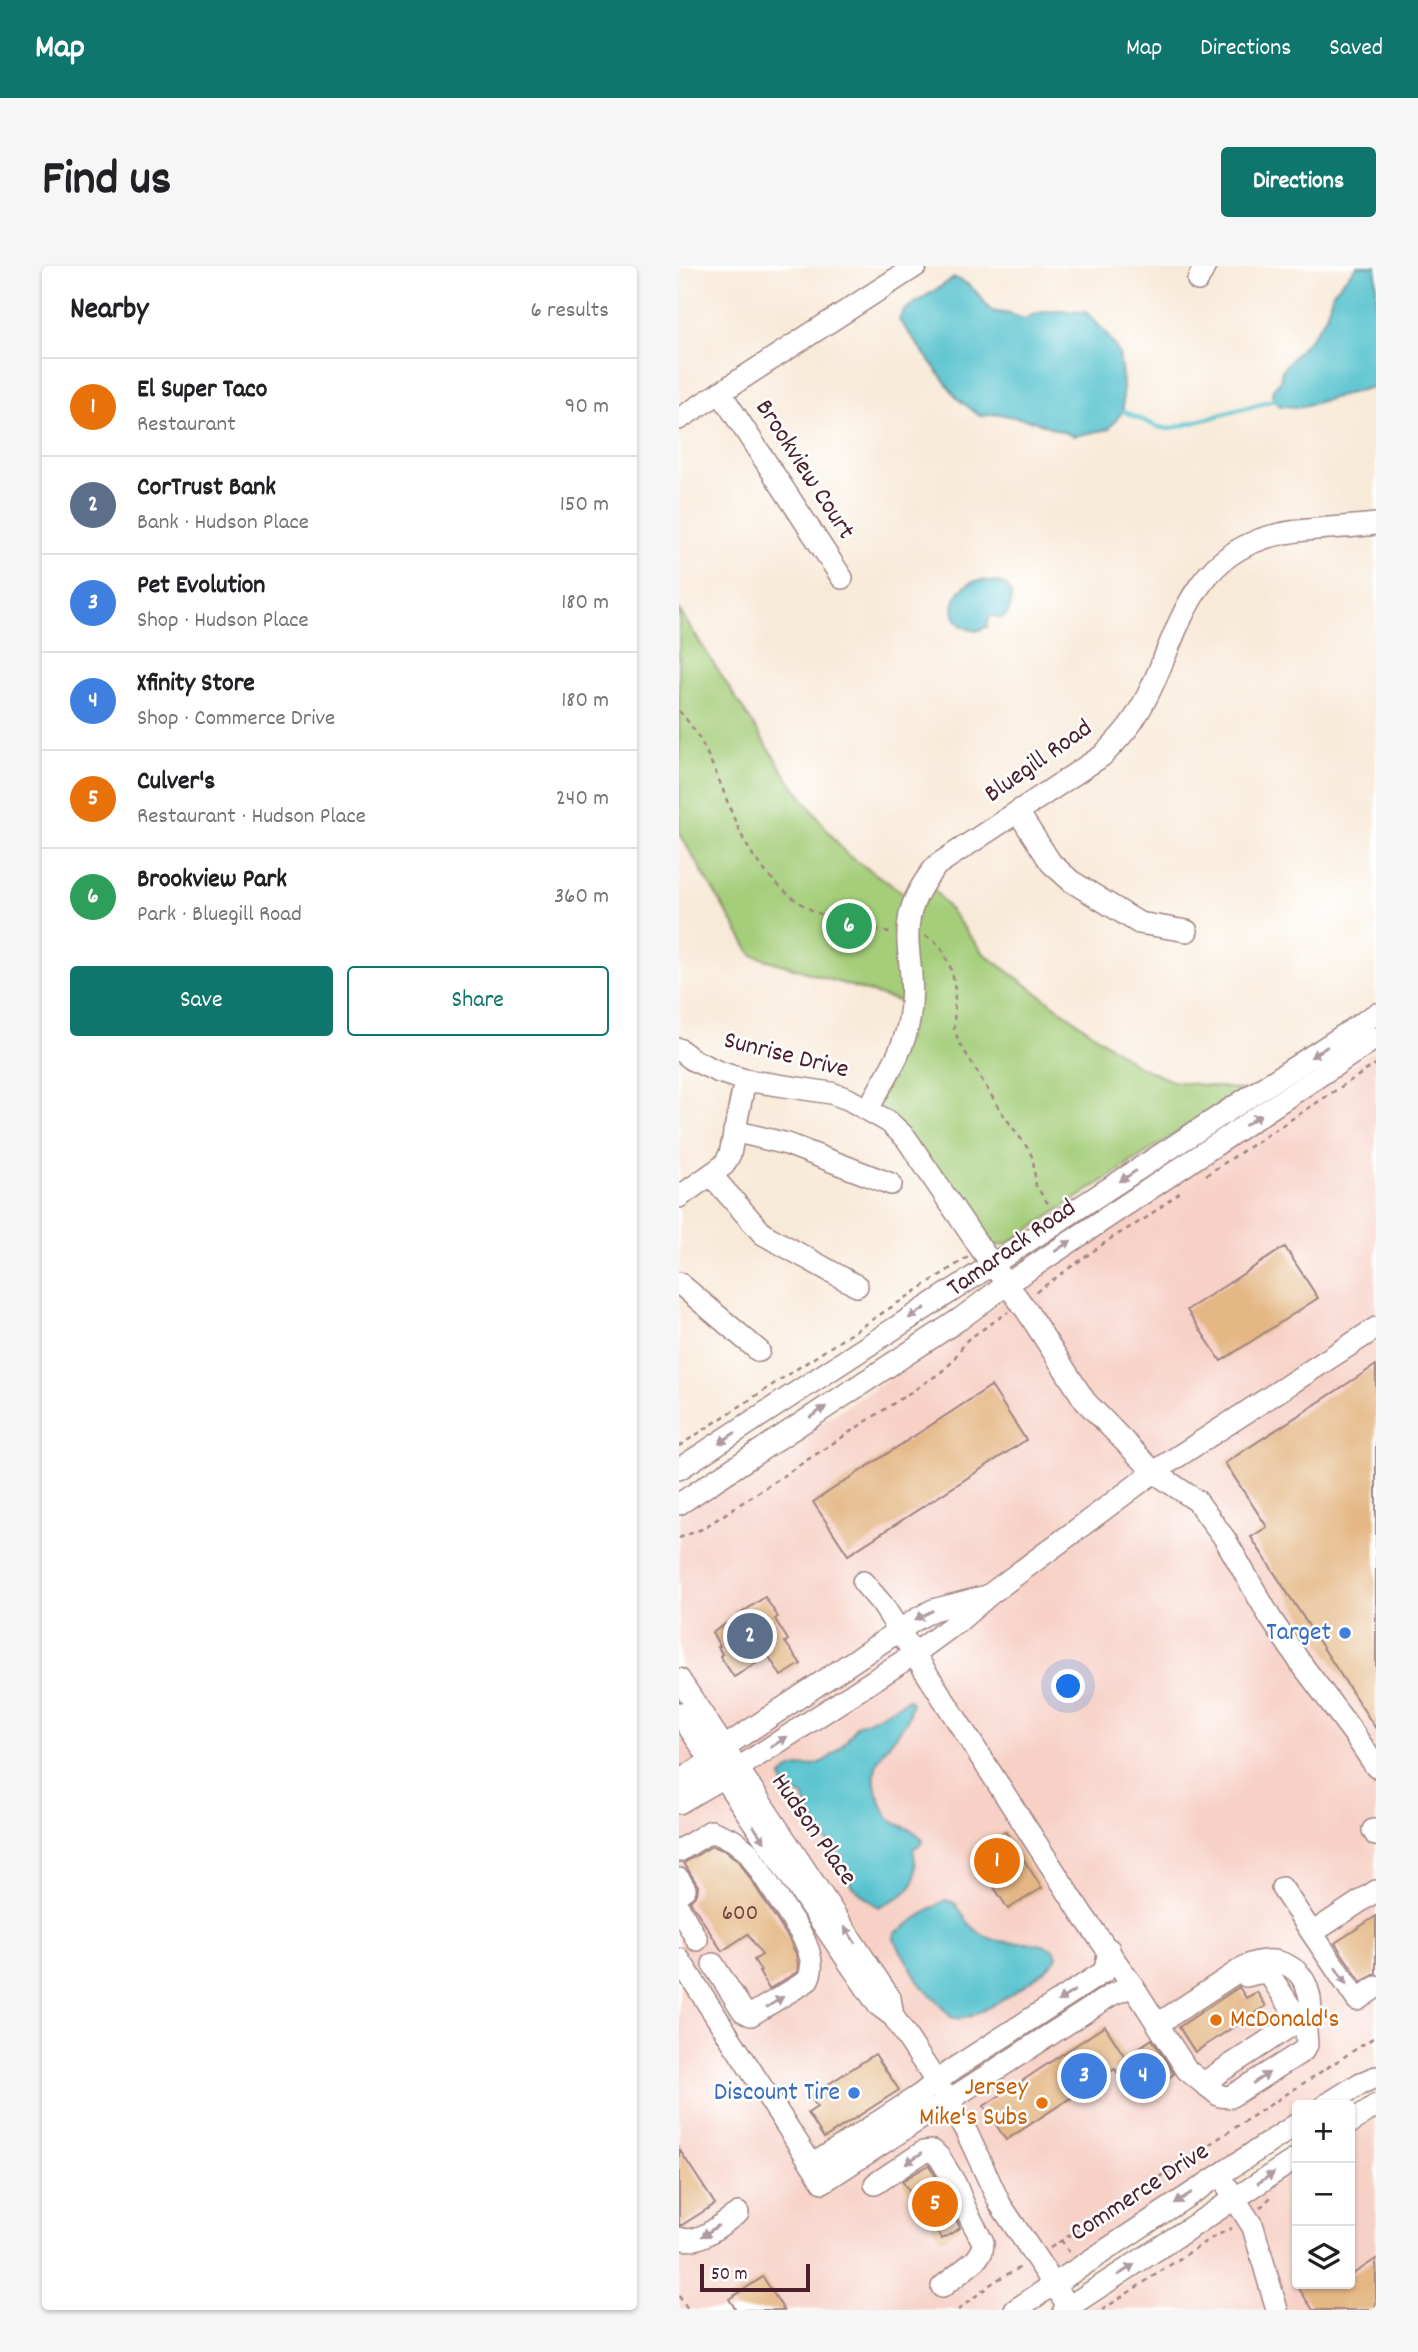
<!DOCTYPE html>
<meta charset="utf-8">
<style>
:root{--surface:#fff;--page:#f6f6f6;--text:#202124;--muted:#757577;--line:#e0e0e0;--accent:#0f766e}
body{margin:0;font-family:Dekko,sans-serif;background:var(--page);color:var(--text)}
.controls{position:absolute;right:21px;bottom:21px;display:grid;overflow:hidden;border-radius:7px;box-shadow:0 2px 5px #0004}
.controls button{width:63px;height:63px;display:grid;place-items:center;padding:0;border:0;border-bottom:2px solid var(--line);background:var(--surface);color:var(--text);font:35px sans-serif}
.scale{position:absolute;left:21px;bottom:18px;width:110px;box-sizing:border-box;padding-left:7px;border:4px solid #4a1f2b;border-top:0;font-size:19px;line-height:24px;white-space:nowrap;color:#4a1f2b;-webkit-text-stroke:5px #fff;paint-order:stroke}
.you{position:absolute;left:390px;top:1421px;width:24px;height:24px;margin:-18px;border:5px solid #fff;border-radius:50%;background:#1a73e8;box-shadow:0 0 0 10px #1a73e833}
.badge{display:grid;place-items:center;width:46px;height:46px;border-radius:50%;background:var(--accent);color:#fff;font-size:23px;font-weight:700}
.pin{position:absolute;translate:-50% -50%;border:4px solid #fff;box-shadow:0 2px 7px #0006}
.list{margin:0;padding:0;list-style:none}
h2{display:flex;justify-content:space-between;align-items:center;height:91px;margin:0;padding:0 28px;font-size:30px}
h2 small{font-size:23px;font-weight:400;color:var(--muted)}
.list li{display:grid;grid-template-columns:46px 1fr auto;gap:21px;align-items:center;box-sizing:border-box;height:98px;padding:0 28px;border-top:2px solid var(--line)}
.list b{display:block;font-size:26px;white-space:nowrap}
.list p{margin:0;font-size:23px;white-space:nowrap;color:var(--muted)}
.list em{font-size:23px;font-style:normal;color:var(--muted)}
.actions{display:flex;gap:14px;padding:21px 28px}
.actions a{flex:1;padding:16px 0;border:2px solid var(--accent);border-radius:7px;text-align:center;font-size:24px;color:var(--accent)}
.actions .main{background:var(--accent);color:#fff}
.icon{flex:none;width:38px;height:38px;fill:none;stroke:currentColor;stroke-width:2;stroke-linecap:round;stroke-linejoin:round}
.map{position:relative;flex:none;width:697px;height:2044px;overflow:hidden;border-radius:7px}
header{display:flex;align-items:center;gap:42px;box-sizing:border-box;height:98px;padding:0 35px;background:var(--accent);color:#fff}
header strong{font-size:33px}
nav{display:flex;gap:38px;margin-inline-start:auto;font-size:24px}
.intro{display:flex;align-items:center;justify-content:space-between;box-sizing:border-box;height:168px;padding:0 42px}
h1{margin:0;font-size:49px}
.button{padding:18px 32px;border-radius:7px;background:var(--accent);color:#fff;font-size:24px;font-weight:700}
main{display:flex;gap:42px;padding:0 42px}
aside{flex:1;background:var(--surface);border-radius:7px;box-shadow:0 2px 5px #0004}
.map>svg:first-child{display:block}
.built{fill:#f7d1c6}
.green{fill:#a5ce7a;stroke:#787652;stroke-width:2}
.water{fill:#56c2ce;stroke:#50707c;stroke-width:2}
.lines{fill:none;stroke-linecap:round;stroke-linejoin:round}
.stream{stroke:#56c2ce;stroke-width:4.5}
.building{fill:#e4b784}
.minor-casing{stroke:#a18482;stroke-width:24}
.path{stroke:#a18482;stroke-width:2.5;stroke-dasharray:5 5;stroke-linecap:butt}
.minor{stroke:#fff;stroke-width:21}
.oneway{fill:#ae9aa0}
.shop-dot{fill:#3f7fe0;stroke:#fff;stroke-width:2.5}
.food-dot{fill:#e8710a;stroke:#fff;stroke-width:2.5}
.labels{text-anchor:middle;dominant-baseline:central;stroke-width:5;stroke-linejoin:round;paint-order:stroke}
.number-label{font-size:23px;fill:#704541}
.street-label{font-size:26px;fill:#4a1f2b;stroke:#fff}
.shop-label{font-size:26px;fill:#366cbe;stroke:#fff;text-anchor:end}
.food-label{font-size:26px;fill:#c56008;stroke:#fff;text-anchor:start}
</style>
<header>
<strong>Map</strong>
<nav><a>Map</a><a>Directions</a><a>Saved</a></nav>
</header>
<div class="intro"><h1>Find us</h1><a class="button">Directions</a></div>
<main>
<aside>
<h2>Nearby<small>6 results</small></h2>
<ul class="list">
<li><span class="badge" style="background:#e8710a">1</span><div><b>El Super Taco</b><p>Restaurant</p></div><em>90 m</em></li>
<li><span class="badge" style="background:#5c6f8a">2</span><div><b>CorTrust Bank</b><p>Bank · Hudson Place</p></div><em>150 m</em></li>
<li><span class="badge" style="background:#3f7fe0">3</span><div><b>Pet Evolution</b><p>Shop · Hudson Place</p></div><em>180 m</em></li>
<li><span class="badge" style="background:#3f7fe0">4</span><div><b>Xfinity Store</b><p>Shop · Commerce Drive</p></div><em>180 m</em></li>
<li><span class="badge" style="background:#e8710a">5</span><div><b>Culver's</b><p>Restaurant · Hudson Place</p></div><em>240 m</em></li>
<li><span class="badge" style="background:#2e9e5b">6</span><div><b>Brookview Park</b><p>Park · Bluegill Road</p></div><em>360 m</em></li>
</ul>
<div class="actions"><a class="main">Save</a><a>Share</a></div>
</aside>
<div class="map">
<svg width="697" height="2044" viewBox="0 0 697 2044">
<rect width="100%" height="100%" fill="#fff"/>
<filter id="ink" filterUnits="userSpaceOnUse"><feTurbulence type="fractalNoise" baseFrequency=".0143" numOctaves="2"/><feDisplacementMap in="SourceGraphic" scale="14" xChannelSelector="R" yChannelSelector="G"/><feConvolveMatrix kernelMatrix="1 2 1 2 8 2 1 2 1" color-interpolation-filters="sRGB"/></filter>
<filter id="wash" filterUnits="userSpaceOnUse"><feTurbulence type="fractalNoise" baseFrequency=".00686" numOctaves="4" result="noise"/><feDisplacementMap in="SourceGraphic" scale="28" xChannelSelector="R" yChannelSelector="G"/><feGaussianBlur stdDeviation="1.57" result="paint"/><feColorMatrix in="noise" values="0 0 0 0 0 0 0 0 0 0 0 0 0 0 0 0 0 1.4 0 .05"/><feComposite in="paint" operator="in"/></filter>
<g filter="url(#wash)">
<rect width="100%" height="100%" fill="#f8ead8"/>
<g class="built">
<path d="M697 783V1811L647 1839H618V1858L336 2044H0V1447L67 1548 0 1413V1249L303 1052 350 1009Z"/>
<path d="M697 1849V2044H404L618 1902V2018H671V1868Z"/>
</g>
<path class="green" d="M0 344 110 514 167 588 235 634 247 613 304 687 457 799 493 815 563 824 328 978 302 983 239 890 189 843 232 739 73 689 0 567Z"/>
<g class="water">
<path d="M678 0H697V120L621 141 601 140 595 134 593 128 594 123 601 115 603 104 634 69 647 50 654 26Z"/>
<path d="M275 12C291 15 303 33 312 45L331 48 345 53C363 42 386 45 407 46L427 67 440 87 444 118V145L430 163 395 170 355 155 320 148 301 150 279 133 220 54 225 44Z"/>
<path d="M295 315C304 314 321 314 328 321 335 328 333 349 322 352 320 352 312 349 311 349L308 361 297 365C266 360 268 327 295 315Z"/>
<path d="M230 1433 233 1437 230 1445 231 1448C216 1480 185 1489 199 1530 202 1537 206 1549 212 1554 222 1562 234 1561 244 1574L242 1578 234 1583C242 1622 232 1626 199 1641L173 1620 140 1561 131 1550 124 1530 107 1524 102 1511C112 1498 124 1503 138 1498 157 1491 168 1475 178 1459L192 1454Z"/>
<path d="M266 1634 276 1637C294 1668 307 1677 344 1677 356 1677 366 1678 376 1685L378 1691C367 1709 310 1743 289 1751 283 1753 278 1753 272 1751L242 1719 215 1673 216 1667Z"/>
</g>
<g class="lines">
<path class="stream" d="M444 145 479 161 491 163 595 134"/>
</g>
<g id="blocks">
<g class="building">
<path d="M606 981 639 1032 542 1095 508 1044Z"/>
<path d="M697 1099V1463L572 1271 588 1261 546 1197Z"/>
<path d="M312 1120 347 1174 169 1289 134 1236Z"/>
<path d="M86 1331 99 1351 96 1353 109 1374 106 1376 122 1398 102 1410 89 1389 55 1411 41 1390 43 1388 39 1381 41 1380 33 1367Z"/>
<path d="M326 1565 363 1622 329 1643 293 1587Z"/>
<path d="M33 1580 47 1585 61 1597 110 1673 117 1688 119 1698 118 1706 90 1723 80 1706 82 1705 75 1694 83 1689 69 1668 43 1685 11 1635 18 1628 19 1620 5 1597Z"/>
<path d="M697 1650V1708L682 1716 656 1677Z"/>
<path d="M560 1721 567 1732 578 1726 587 1740 516 1786 500 1761Z"/>
<path d="M426 1760 446 1791 473 1773 495 1808 456 1834 436 1803 327 1874 305 1840Z"/>
<path d="M196 1788 220 1824 145 1872 129 1847 138 1841 131 1830Z"/>
<path d="M0 1883 36 1938 3 1959H0Z"/>
<path d="M250 1899 264 1923 281 1962 263 1973 223 1915Z"/>
<path d="M697 1993V2044H634L617 2018H671V2010Z"/>
<path d="M84 2011 105 2044H57L50 2033Z"/>
</g>
</g>
</g>
<g filter="url(#ink)">
<use href="#blocks" fill-opacity="0" stroke="#a18482" stroke-width="2"/>
<g class="lines">
<defs>
<g id="minor">
<path d="M519 14 526 0"/>
<path d="M41 126 163 312"/>
<path d="M0 153 237 0"/>
<path d="M339 546 372 597 392 615 460 657 508 665"/>
<path d="M0 783 14 794 40 806 66 814 152 827 169 833 210 856 227 872 302 983 348 1045 406 1135 475 1206 518 1235 546 1273 592 1353 621 1396 675 1468 697 1501"/>
<path d="M189 843C204 815 225 786 230 754 242 690 206 661 258 599L423 490C435 478 446 467 455 453 495 393 499 307 575 276 610 261 659 263 697 258"/>
<path d="M55 865 108 878 212 918"/>
<path d="M32 909 84 968 178 1020"/>
<path d="M0 931 45 899 51 888 66 814"/>
<path d="M0 1017 80 1085"/>
<path d="M0 1203 697 748"/>
<path d="M0 1238 281 1053 328 1018 697 772"/>
<path d="M184 1316 203 1338 403 1648 454 1720 508 1804 524 1817 627 1750C633 1743 632 1737 630 1728 623 1698 594 1688 567 1700L479 1758"/>
<path d="M0 1413 211 1732 214 1750"/>
<path d="M0 1447 199 1739 214 1750 269 1834 288 1867 321 1938 392 2044"/>
<path d="M0 1515 25 1499 44 1482 236 1354 254 1344 304 1331"/>
<path d="M0 1537 58 1503 235 1388 280 1355 310 1329 475 1206 697 1062"/>
<path d="M694 1564 697 1569"/>
<path d="M0 1585 32 1565 54 1574 69 1586 121 1666C129 1680 138 1700 128 1715L72 1749 64 1745 34 1698"/>
<path d="M0 1613 6 1623 0 1627"/>
<path d="M603 1622 633 1667 697 1625"/>
<path d="M0 1642 18 1674"/>
<path d="M633 1667 678 1734 697 1721"/>
<path d="M0 1693 144 1916 432 1729 454 1720"/>
<path d="M524 1817 541 1830 551 1831 624 1785 628 1779 627 1765 592 1711 583 1706 567 1710"/>
<path d="M647 1839 682 1817 697 1811"/>
<path d="M671 1857 697 1839"/>
<path d="M133 1899 242 1828 274 1803 426 1705 430 1683"/>
<path d="M196 1918 244 1886 254 1885 261 1892 276 1917 288 1946 304 1976 303 1985 297 1994 263 2021"/>
<path d="M549 1922 574 1961 598 2044"/>
<path d="M0 1972C20 1980 42 1958 59 1947"/>
<path d="M336 2044 618 1858"/>
<path d="M385 2044 618 1892"/>
</g>
</defs>
<use href="#minor" class="minor-casing"/>
<g class="path">
<path d="M0 445C21 467 30 492 42 519 50 540 58 563 70 583 85 608 112 635 139 647 162 657 187 661 211 667"/>
<path d="M246 670 254 674 262 681 273 705 276 724 275 763 280 776 321 844 350 884 354 893 357 920 370 939"/>
<path d="M527 909 697 798"/>
<path d="M357 1026 434 971 467 952 504 924"/>
<path d="M0 1180 289 991"/>
<path d="M0 1272 23 1263 261 1107 272 1097 288 1074 329 1046"/>
<path d="M581 1942 594 1929"/>
<path d="M382 1974 390 1986"/>
<path d="M371 1982 697 1770"/>
<path d="M0 2030 9 2044"/>
<path d="M279 2044 316 2015 342 2001"/>
<path d="M423 2044 529 1974 553 1962"/>
</g>
<use href="#minor" class="minor"/>
</g>
<defs><path id="oneway-solid" d="M-6-.8H1V-3.2L6.5 0L1 3.2V.8H-6Z" transform="scale(1.75)"/></defs>
<g class="oneway">
<use href="#oneway-solid" transform="translate(640 786) rotate(147)"/>
<use href="#oneway-solid" transform="translate(574 854) rotate(-34)"/>
<use href="#oneway-solid" transform="translate(449 910) rotate(147)"/>
<use href="#oneway-solid" transform="translate(384 980) rotate(-34)"/>
<use href="#oneway-solid" transform="translate(238 1047) rotate(147)"/>
<use href="#oneway-solid" transform="translate(139 1146) rotate(-33)"/>
<use href="#oneway-solid" transform="translate(48 1172) rotate(147)"/>
<use href="#oneway-solid" transform="translate(245 1349) rotate(153)"/>
<use href="#oneway-solid" transform="translate(100 1476) rotate(-33)"/>
<use href="#oneway-solid" transform="translate(80 1568) rotate(55)"/>
<use href="#oneway-solid" transform="translate(171 1669) rotate(-123)"/>
<use href="#oneway-solid" transform="translate(662 1710) rotate(56)"/>
<use href="#oneway-solid" transform="translate(387 1730) rotate(147)"/>
<use href="#oneway-solid" transform="translate(96 1736) rotate(-32)"/>
<use href="#oneway-solid" transform="translate(582 1812) rotate(-33)"/>
<use href="#oneway-solid" transform="translate(235 1892) rotate(147)"/>
<use href="#oneway-solid" transform="translate(587 1912) rotate(-33)"/>
<use href="#oneway-solid" transform="translate(504 1932) rotate(147)"/>
<use href="#oneway-solid" transform="translate(31 1965) rotate(147)"/>
<use href="#oneway-solid" transform="translate(447 2004) rotate(-33)"/>
</g>
</g>
<g class="shop-dot">
<circle cx="666" cy="1367" r="7"/>
<circle cx="175" cy="1827" r="7"/>
</g>
<g class="food-dot">
<circle cx="537" cy="1754" r="7"/>
<circle cx="363" cy="1837" r="7"/>
</g>
<g class="labels">
<g class="number-label">
<text x="61" y="1648">600</text>
</g>
<g class="street-label">
<text transform="translate(125 204) rotate(57)">Brookview Court</text>
<text transform="translate(360 496) rotate(-35)">Bluegill Road</text>
<text transform="translate(107 790) rotate(14)">Sunrise Drive</text>
<text transform="translate(333 983) rotate(-35)">Tamarack Road</text>
<text transform="translate(134 1564) rotate(55)">Hudson Place</text>
<text transform="translate(461 1927) rotate(-33)">Commerce Drive</text>
</g>
<g class="shop-label">
<text x="652" y="1367">Target</text>
<text x="161" y="1827">Discount Tire</text>
</g>
<g class="food-label">
<text x="551" y="1754">McDonald's</text>
<text x="349" y="1822" text-anchor="end">Jersey<tspan x="349" dy="30">Mike's Subs</tspan></text>
</g>
</g>
</svg>
<div class="controls">
<button>+</button>
<button>−</button>
<button><svg class="icon" aria-label="layers" viewBox="0 0 24 24"><path d="M12 4l9 5-9 5-9-5zM3 14l9 5 9-5"/></svg></button>
</div>
<div class="scale">50 m</div>
<div class="you"></div>
<div class="pin badge" style="left:318px;top:1595px;background:#e8710a">1</div>
<div class="pin badge" style="left:71px;top:1370px;background:#5c6f8a">2</div>
<div class="pin badge" style="left:405px;top:1810px;background:#3f7fe0">3</div>
<div class="pin badge" style="left:464px;top:1810px;background:#3f7fe0">4</div>
<div class="pin badge" style="left:256px;top:1938px;background:#e8710a">5</div>
<div class="pin badge" style="left:170px;top:660px;background:#2e9e5b">6</div>
</div>
</main>
